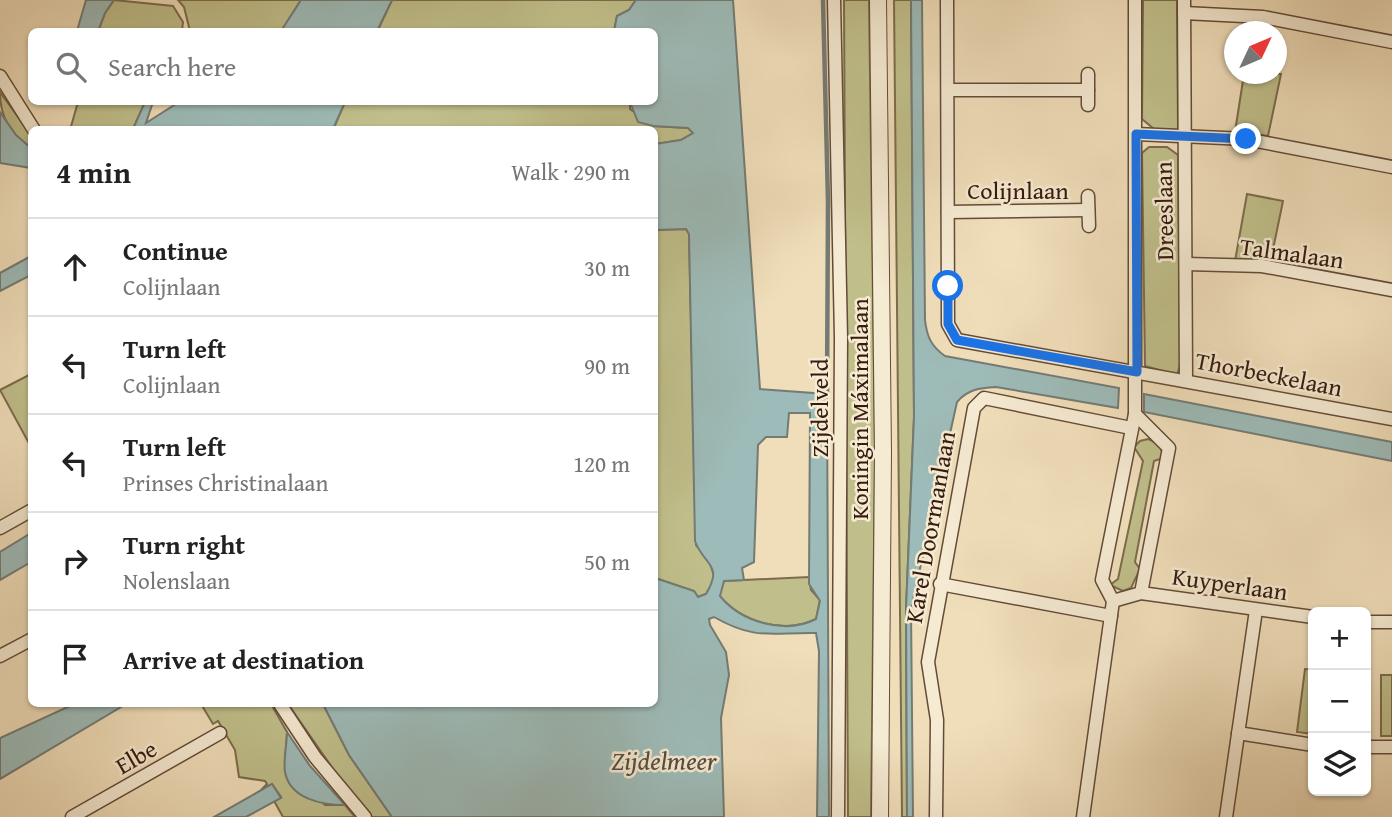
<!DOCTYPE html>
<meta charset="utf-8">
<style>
:root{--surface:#fff;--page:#f2f2f2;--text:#222;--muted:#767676;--line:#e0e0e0}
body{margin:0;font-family:"Gentium Book Plus",serif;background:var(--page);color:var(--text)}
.controls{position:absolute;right:21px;bottom:21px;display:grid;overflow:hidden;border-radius:10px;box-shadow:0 2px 5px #0004}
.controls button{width:63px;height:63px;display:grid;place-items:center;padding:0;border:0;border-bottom:2px solid var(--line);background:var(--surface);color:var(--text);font:35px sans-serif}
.compass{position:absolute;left:1224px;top:21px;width:63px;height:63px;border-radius:50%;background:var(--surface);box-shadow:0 2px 5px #0004;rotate:46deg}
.stop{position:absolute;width:21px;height:21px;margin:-16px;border:5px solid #1a73e8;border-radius:50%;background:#fff}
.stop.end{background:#1a73e8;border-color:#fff;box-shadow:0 2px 7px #0008}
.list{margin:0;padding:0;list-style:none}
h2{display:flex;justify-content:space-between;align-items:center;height:91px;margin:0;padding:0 28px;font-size:30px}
h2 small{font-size:23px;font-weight:400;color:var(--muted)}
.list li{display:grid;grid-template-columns:46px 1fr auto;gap:21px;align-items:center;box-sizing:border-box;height:98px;padding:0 28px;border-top:2px solid var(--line)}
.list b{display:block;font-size:26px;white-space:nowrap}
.list p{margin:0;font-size:23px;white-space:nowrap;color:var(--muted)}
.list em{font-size:23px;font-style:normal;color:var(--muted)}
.icon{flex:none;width:38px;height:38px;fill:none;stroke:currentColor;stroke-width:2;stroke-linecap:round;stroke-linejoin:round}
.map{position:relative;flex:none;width:1392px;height:817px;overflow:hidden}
.search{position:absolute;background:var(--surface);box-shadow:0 2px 5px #0004;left:28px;top:28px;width:630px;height:77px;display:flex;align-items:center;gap:18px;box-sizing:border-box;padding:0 24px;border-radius:10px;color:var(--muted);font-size:26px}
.panel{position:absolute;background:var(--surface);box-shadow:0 2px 5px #0004;left:28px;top:126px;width:630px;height:581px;border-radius:10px}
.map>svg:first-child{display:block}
.green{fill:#c0bf8b;stroke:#7b6c4c;stroke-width:2}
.water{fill:#9dbbb8;stroke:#747b74;stroke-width:2;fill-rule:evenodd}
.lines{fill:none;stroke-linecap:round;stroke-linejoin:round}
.stream{stroke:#747b74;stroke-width:4.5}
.minor-casing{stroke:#644b38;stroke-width:15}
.tertiary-casing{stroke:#644b38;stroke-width:18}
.minor{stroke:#f5ead2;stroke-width:12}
.tertiary{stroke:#f5ead2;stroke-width:16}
.route{stroke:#1a73e8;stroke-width:9}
.labels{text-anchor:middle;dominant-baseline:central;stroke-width:5;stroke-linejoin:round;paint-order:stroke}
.street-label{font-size:24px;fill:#361a0d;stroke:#f5ead2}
.water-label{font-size:26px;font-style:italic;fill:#554a40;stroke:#f5ead2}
</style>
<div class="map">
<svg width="1392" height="817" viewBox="0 0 1392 817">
<rect width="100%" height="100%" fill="#f0deba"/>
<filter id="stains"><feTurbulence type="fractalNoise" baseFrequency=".00286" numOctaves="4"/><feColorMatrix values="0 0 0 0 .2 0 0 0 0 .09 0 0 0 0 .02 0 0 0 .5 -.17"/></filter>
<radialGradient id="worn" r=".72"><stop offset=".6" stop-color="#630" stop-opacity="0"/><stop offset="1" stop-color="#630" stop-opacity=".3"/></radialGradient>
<g class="green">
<path d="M114 0 173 6 183 22 182 31 98 32 105 13Z"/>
<path d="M178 0H301L281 32 190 31 184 7Z"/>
<path d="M392 0H636L629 10 617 16 614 31 377 32Z"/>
<path d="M844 0H869L875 453 871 817H848Z"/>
<path d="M894 0H911L914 417 906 609 907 817H902Z"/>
<path d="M1143 0H1177L1178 130 1154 129 1142 119Z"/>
<path d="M1244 74H1281L1268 136 1235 132Z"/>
<path d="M0 92 31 135V148C10 134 0 117 0 92Z"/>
<path d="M78 102H145L133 129 70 130Z"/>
<path d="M345 102H630V109L653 126 688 128 694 133 681 140 655 144 654 130H333Z"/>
<path d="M1149 147H1167L1178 155 1180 365 1177 375 1145 366 1142 153Z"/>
<path d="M1247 194 1283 201 1270 264 1235 261Z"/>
<path d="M686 229 689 234 696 545 709 560 715 579 706 594 698 597 694 591 655 578 654 230Z"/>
<path d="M31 374V447L0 390Z"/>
<path d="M1148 439C1158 443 1162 447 1163 458L1154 461 1135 562 1140 569 1131 588 1123 591 1110 585 1118 579 1143 461 1134 447 1140 441Z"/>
<path d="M809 577 811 590 820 600 816 619C784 635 742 622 719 596L724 581Z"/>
<path d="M1305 669 1313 670V734L1297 732Z"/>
<rect x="1381" y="675" width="11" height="61"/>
<path d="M201 704H271L287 732 285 763 325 805H345L355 817H283L274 801 281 797 272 784 261 790 267 784 265 781 239 777 235 750 218 721 213 724Z"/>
<path d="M288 704H323L349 755 392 817H372L338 776Z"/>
</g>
<g class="water">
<path d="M86 0H114L105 13 98 31H77Z"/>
<path d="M301 0H392L377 31H281Z"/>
<path d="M636 0H733L760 389 827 394 829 817H817L819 651 816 633C772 632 756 641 714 617L709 619 710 625 726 652 729 675 721 718 724 817H392L349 755 323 704H654L655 578 694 591 698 597 706 594C724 564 704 566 695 541L689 234 686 229 654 230 655 144 681 140 693 133 688 128 653 126 638 122 630 102H654V32L614 31 617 16 629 10ZM789 413H810L809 584 820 601 816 619C785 635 741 622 720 596L724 581 744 580 742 568 754 562 758 445 766 437H787Z"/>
<path d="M911 0H922L925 320C927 337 931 346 945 356L1119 388 1118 408 996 387C980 388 968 389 957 402L911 609 913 817H907L906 609 914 417Z"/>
<path d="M145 102H153L146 123 179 102H345L333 129H133Z"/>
<path d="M0 112 16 135 31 148V168L0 163Z"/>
<path d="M31 256V275L0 291V273Z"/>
<path d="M1144 394 1392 442V461L1144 412Z"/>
<path d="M31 533V562L0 580V552Z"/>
<path d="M74 704H126L0 779V738Z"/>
<path d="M287 732 310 766 345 805C322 805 290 799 285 772 283 760 287 745 287 732Z"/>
<path d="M272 784 281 798 246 817H214Z"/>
</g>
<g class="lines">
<path class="stream" d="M823 0 828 202 827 394"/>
<defs>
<g id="minor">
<path d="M834 0 841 338 838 817"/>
<path d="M947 0 948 324 957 340 1392 419"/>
<path d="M1184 0 1186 380"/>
<path d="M1184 13 1263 17 1392 42"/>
<path d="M1088 74V105"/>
<path d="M0 76 34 130"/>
<path d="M948 90H1088"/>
<path d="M1136 134 1246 139 1392 167"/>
<path d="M1088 196 1089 226"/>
<path d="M948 212 1088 210"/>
<path d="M1186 264 1262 266 1392 290"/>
<path d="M1135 414 1169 448 1141 593"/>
<path d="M0 528 32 510"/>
<path d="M940 584 1111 616"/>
<path d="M1113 601 1141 593 1313 617"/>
<path d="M1366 622H1392"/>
<path d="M0 656 32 639"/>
<path d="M280 704 315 757 365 817"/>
<path d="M1238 733 1313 745"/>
<path d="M1366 747H1392"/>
<path d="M72 817 220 733"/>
<path d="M936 817 937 720 928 662 974 408 984 398 1131 428"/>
<path d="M1083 817 1113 601 1102 580 1135 414V0"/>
<path d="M1226 817 1256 610"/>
</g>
<path id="tertiary" d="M878 0 883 453 880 817"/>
</defs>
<use href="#minor" class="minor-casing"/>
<use href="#tertiary" class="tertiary-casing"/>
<use href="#minor" class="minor"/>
<use href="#tertiary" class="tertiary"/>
</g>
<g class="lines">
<path class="route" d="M948 286V324L957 340 1137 372 1136 134 1246 139"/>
</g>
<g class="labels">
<g class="street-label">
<text x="1018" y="190">Colijnlaan</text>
<text transform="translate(1164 211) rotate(-91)">Dreeslaan</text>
<text transform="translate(1292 253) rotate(8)">Talmalaan</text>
<text transform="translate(1269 374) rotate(11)">Thorbeckelaan</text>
<text transform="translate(819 408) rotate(-90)">Zijdelveld</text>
<text transform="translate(859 409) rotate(-90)">Koningin Máximalaan</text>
<text transform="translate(930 527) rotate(-80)">Karel Doormanlaan</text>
<text transform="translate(1230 584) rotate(8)">Kuyperlaan</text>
<text transform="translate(136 757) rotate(-30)">Elbe</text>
</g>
<g class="water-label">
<text x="664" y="760">Zijdelmeer</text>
</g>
</g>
<rect width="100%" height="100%" filter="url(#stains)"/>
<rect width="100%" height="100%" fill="url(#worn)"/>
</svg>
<div class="controls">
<button>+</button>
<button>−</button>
<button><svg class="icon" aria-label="layers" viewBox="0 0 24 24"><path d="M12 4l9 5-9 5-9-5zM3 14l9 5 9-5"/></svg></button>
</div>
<svg class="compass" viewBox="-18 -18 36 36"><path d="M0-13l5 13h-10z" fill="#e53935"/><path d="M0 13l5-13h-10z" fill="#767676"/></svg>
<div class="stop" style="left:948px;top:286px"></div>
<div class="stop end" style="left:1246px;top:139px"></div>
<div class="search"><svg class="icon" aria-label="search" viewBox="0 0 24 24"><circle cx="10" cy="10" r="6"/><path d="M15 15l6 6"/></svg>Search here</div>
<section class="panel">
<h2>4 min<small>Walk · 290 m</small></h2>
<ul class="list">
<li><svg class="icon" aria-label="ahead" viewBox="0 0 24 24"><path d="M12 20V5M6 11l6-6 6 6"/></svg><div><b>Continue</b><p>Colijnlaan</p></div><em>30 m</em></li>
<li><svg class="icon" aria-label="left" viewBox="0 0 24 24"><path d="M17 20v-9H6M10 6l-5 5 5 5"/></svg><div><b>Turn left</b><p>Colijnlaan</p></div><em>90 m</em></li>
<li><svg class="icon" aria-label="left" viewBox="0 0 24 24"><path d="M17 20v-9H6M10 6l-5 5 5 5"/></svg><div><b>Turn left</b><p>Prinses Christinalaan</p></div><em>120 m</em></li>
<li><svg class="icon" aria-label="right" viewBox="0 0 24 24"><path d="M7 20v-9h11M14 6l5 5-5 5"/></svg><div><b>Turn right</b><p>Nolenslaan</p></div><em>50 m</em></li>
<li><svg class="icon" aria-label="arrive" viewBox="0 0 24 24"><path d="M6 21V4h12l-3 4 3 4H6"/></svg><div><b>Arrive at destination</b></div></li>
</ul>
</section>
</div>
